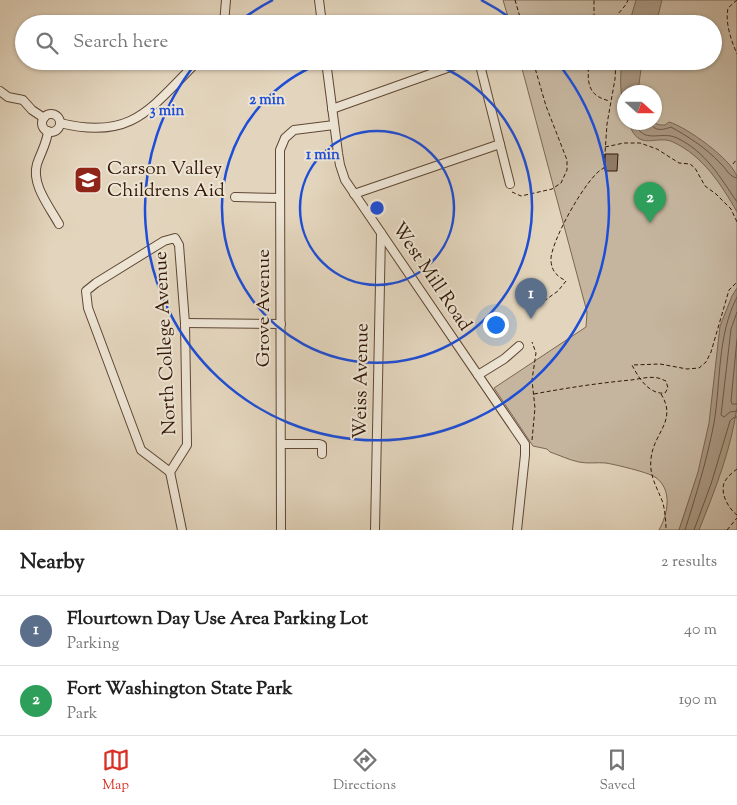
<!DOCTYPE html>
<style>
:root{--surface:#fff;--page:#f6f6f6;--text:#222;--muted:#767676;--line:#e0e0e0;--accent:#d93025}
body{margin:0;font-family:"Sorts Mill Goudy",serif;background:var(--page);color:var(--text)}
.compass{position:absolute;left:617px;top:85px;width:45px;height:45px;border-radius:50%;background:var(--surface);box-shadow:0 1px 4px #0004;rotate:111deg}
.you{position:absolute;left:495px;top:324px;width:18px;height:18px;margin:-12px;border:4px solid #fff;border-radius:50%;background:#1a73e8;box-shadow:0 0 0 8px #1a73e833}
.badge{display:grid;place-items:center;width:32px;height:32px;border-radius:50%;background:var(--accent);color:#fff;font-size:16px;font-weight:700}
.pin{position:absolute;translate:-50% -41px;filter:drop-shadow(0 1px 2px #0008)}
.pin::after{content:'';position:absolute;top:26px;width:18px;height:15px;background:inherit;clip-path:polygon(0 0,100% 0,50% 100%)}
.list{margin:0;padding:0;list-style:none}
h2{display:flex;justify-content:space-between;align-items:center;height:65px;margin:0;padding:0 20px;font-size:21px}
h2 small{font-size:16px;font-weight:400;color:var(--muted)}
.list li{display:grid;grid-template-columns:32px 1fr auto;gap:15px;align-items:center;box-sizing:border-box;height:70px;padding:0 20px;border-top:1px solid var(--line)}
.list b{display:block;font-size:19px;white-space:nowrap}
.list p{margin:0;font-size:16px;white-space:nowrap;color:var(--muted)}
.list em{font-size:16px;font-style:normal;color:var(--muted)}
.icon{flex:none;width:28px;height:28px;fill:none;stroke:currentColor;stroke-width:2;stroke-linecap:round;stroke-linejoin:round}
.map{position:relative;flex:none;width:737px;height:530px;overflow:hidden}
.search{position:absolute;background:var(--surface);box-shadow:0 1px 4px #0004;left:15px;right:15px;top:15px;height:55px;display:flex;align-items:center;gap:12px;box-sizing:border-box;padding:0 18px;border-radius:28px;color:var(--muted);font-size:19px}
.sheet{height:205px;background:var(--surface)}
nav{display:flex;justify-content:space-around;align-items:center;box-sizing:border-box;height:70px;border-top:1px solid var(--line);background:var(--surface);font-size:14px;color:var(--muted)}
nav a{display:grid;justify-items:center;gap:2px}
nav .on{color:var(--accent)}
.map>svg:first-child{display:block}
.green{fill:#c5b59e;stroke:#7c6652;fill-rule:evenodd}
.water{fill:#a7957f;stroke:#79634f}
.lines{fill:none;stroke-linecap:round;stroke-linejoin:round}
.shore{stroke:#6d5643;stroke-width:1}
.building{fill:#8f7a66;stroke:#331807}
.minor-casing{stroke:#5f4734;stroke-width:10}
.path{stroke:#331807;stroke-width:1;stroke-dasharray:4 2.5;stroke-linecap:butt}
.minor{stroke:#ede4d4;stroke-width:8}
.ring{fill:none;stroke:#1d4ed8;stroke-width:2.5}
.labels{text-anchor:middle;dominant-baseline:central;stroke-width:4;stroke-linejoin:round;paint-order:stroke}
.poi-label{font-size:19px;fill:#331807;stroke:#ede4d4;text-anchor:start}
.street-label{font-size:19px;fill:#331807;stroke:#ede4d4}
.centre{fill:#1d4ed8;stroke:#ede4d4;stroke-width:2.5}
.ring-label{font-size:15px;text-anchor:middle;font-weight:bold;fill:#1d4ed8;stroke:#ede4d4;stroke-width:4;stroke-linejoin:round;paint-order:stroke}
</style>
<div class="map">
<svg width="737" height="530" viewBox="0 0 737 530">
<rect width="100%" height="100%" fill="#e3d5bd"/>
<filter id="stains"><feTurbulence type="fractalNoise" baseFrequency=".004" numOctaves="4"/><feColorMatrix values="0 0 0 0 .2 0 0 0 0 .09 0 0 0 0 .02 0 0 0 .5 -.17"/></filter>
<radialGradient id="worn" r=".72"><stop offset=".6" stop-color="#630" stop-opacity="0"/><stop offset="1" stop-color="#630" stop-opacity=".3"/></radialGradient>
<path class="green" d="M503 0H737V530H691L696 481 679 530H659C668 514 673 489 655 477 647 472 617 465 606 463 598 462 588 464 579 462 569 460 559 455 550 452L547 449 533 446 494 388 586 327 587 312 520 61H713V24H510ZM624 92H654V122H624Z"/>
<g class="water">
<path d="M636 0H662L656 24H629Z"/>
<path d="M622 61H642L638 92H624V108C620 93 620 77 622 61Z"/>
<path d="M669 122C685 126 733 160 737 177 737 187 737 201 737 212 721 184 703 156 673 142 657 134 638 153 629 123H654L660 125H665Z"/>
<path d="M737 288V407C731 450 715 490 699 530H679L698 472 709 423 720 326 732 296Z"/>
</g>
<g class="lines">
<g class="shore">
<path d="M635 122C643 146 660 130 677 138 706 152 720 177 737 202"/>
<path d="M650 122C654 132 663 130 671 127 689 137 706 148 720 163 726 168 729 177 737 178"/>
<path d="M737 312 731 329 721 415 724 417 730 412 737 411"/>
<path d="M737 339 731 401 732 404H737"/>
<path d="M685 530C696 495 707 460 714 423 721 381 717 336 737 297"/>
<path d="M694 530 711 484 730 421 733 418 737 417"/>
</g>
</g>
<path class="building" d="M605 154H618L617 171H605Z"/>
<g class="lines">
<defs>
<g id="minor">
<path d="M319 0 322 24"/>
<path d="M224 24 226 0"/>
<path d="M326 61 338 153 340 165 345 180 525 444V455L517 530"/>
<path d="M479 61 510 184"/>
<path d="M0 91 8 97 23 100 32 110 44 118"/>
<path d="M332 109 467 61"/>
<circle cx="51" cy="123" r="9"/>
<path d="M60 123C129 140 148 112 193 66L201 61"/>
<path d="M48 131C47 143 41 152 37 164 31 184 49 206 59 224"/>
<path d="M354 194 500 144"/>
<path d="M235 197 280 198"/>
<path d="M175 238 179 245 185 323 187 445 170 472 141 450 88 308 86 291 96 283 164 241Z"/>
<path d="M185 323 281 324"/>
<path d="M478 375 504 359 519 346"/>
<path d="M281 444H319L322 445V454"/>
<path d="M170 472 182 530"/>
<path d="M281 530 280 150 285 138 294 130 334 125"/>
<path d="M375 530 381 233"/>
</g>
</defs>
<use href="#minor" class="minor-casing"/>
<g class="path">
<path d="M515 0 522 24"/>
<path d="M737 0 728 8C725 23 731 40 737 54"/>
<path d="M594 24V0"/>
<path d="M612 24C615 14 625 9 628 0"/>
<path d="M589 61C587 82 587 96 610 101"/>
<path d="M605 147 624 143H640L657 149 679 163 690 164 695 168 705 186 716 194 731 209 737 222"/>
<path d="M733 164 737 159"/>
<path d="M512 192 521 196 552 189 561 183 567 170V160L546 106 533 61"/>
<path d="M544 301 558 291 566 281C557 276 552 272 551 261 549 244 588 174 604 168L607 124 615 79 616 61"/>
<path d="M534 394C566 388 599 383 631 380 640 379 649 376 658 378 662 379 663 380 666 381L668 388 665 393C649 395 638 377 632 365L660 364 687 369 699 368 706 362 711 352 729 290 737 282"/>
<path d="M661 394C678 421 653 433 651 459 649 476 657 487 663 503 665 512 666 521 666 530"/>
<path d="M532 440 535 408 532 380 536 353 532 342"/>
<path d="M737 469C733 472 728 476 725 481 719 492 728 508 737 515"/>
<path d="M727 530 737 518"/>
</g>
<use href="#minor" class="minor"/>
</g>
<g class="ring">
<circle cx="377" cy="208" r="77"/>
<path d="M427 61A155 155 0 1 1 327 61"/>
<path d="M237 23A232 232 0 0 1 273 0M481 0A232 232 0 0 1 517 23M557 62A232 232 0 1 1 197 62"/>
</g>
<defs>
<symbol id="school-square" viewBox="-11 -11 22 22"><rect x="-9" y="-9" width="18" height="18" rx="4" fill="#8f2418" stroke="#ede4d4"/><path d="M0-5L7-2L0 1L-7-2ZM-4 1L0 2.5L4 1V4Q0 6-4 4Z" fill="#fff"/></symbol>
</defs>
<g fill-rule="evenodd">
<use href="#school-square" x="72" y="164" width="32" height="32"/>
</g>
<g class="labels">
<g class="poi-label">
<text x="107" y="169">Carson Valley<tspan x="107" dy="22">Childrens Aid</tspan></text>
</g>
<g class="street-label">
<text transform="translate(431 277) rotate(56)">West Mill Road</text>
<text transform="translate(264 308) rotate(-90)">Grove Avenue</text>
<text transform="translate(166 343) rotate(-93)">North College Avenue</text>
<text transform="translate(362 381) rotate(-89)">Weiss Avenue</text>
</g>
</g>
<circle cx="377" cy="208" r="8" class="centre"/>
<g class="ring-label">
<text x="267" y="104">2 min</text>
<text x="167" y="115">3 min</text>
<text x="323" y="159">1 min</text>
</g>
<rect width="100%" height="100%" filter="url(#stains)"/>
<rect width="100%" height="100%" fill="url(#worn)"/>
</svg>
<svg class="compass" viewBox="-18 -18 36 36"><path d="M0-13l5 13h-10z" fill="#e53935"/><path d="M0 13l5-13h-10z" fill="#767676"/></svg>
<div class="you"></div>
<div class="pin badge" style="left:531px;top:319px;background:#5c6f8a">1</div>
<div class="pin badge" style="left:650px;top:223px;background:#2e9e5b">2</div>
<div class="search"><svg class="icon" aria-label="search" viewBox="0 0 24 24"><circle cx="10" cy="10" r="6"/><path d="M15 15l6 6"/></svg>Search here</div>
</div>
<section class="sheet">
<h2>Nearby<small>2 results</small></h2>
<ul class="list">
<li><span class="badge" style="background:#5c6f8a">1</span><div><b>Flourtown Day Use Area Parking Lot</b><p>Parking</p></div><em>40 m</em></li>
<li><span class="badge" style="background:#2e9e5b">2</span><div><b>Fort Washington State Park</b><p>Park</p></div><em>190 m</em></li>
</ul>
</section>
<nav>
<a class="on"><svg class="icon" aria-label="map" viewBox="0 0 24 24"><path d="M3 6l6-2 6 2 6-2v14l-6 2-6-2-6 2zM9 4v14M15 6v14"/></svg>Map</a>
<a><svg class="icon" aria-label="directions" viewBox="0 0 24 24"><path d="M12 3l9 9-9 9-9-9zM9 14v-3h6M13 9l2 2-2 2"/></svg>Directions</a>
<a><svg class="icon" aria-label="saved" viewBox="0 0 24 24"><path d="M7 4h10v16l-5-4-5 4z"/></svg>Saved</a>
</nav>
